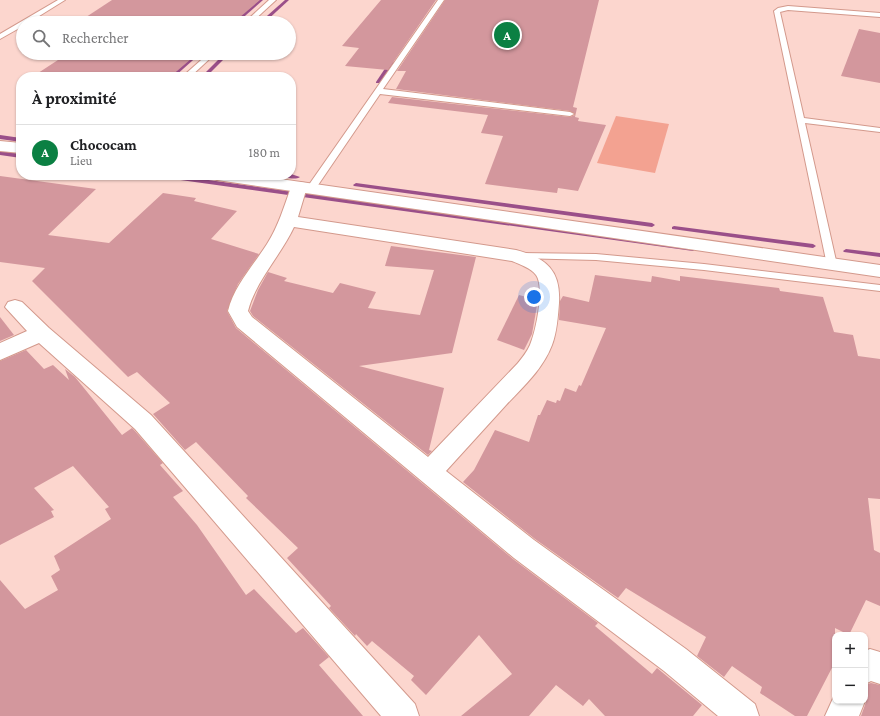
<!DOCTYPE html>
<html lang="fr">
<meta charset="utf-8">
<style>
:root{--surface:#fff;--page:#f6f6f6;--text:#202124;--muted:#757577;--line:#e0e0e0;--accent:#0b8043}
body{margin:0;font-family:"Crimson Pro",serif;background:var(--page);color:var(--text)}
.controls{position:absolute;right:12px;bottom:12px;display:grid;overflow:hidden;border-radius:8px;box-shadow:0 1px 3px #0004}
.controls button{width:36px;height:36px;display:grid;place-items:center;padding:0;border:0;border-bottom:1px solid var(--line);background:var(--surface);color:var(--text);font:20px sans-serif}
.you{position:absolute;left:534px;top:297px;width:14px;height:14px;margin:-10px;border:3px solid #fff;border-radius:50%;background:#1a73e8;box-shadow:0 0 0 6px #1a73e833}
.badge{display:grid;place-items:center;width:26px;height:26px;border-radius:50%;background:var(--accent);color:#fff;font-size:13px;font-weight:700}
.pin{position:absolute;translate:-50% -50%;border:2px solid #fff;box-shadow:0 1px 4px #0006}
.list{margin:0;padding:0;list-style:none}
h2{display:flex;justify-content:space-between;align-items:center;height:52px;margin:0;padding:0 16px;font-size:17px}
h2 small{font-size:13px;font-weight:400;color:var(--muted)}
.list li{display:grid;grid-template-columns:26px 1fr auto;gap:12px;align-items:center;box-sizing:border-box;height:56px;padding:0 16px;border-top:1px solid var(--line)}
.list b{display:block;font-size:15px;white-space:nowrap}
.list p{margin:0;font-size:13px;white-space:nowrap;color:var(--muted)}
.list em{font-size:13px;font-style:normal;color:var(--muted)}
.icon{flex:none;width:22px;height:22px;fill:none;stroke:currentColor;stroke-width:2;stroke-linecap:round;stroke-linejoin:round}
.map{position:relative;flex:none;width:880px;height:716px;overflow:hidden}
.search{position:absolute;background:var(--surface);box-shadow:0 1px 3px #0004;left:16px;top:16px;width:280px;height:44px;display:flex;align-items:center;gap:10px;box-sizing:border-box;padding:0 14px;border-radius:22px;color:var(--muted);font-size:15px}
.panel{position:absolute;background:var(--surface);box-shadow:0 1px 3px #0004;left:16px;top:72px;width:280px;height:108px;border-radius:16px}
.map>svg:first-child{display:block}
.green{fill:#f3a291}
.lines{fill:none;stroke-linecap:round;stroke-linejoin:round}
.stream{fill:#9a4f89;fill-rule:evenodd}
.building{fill:#d3979d}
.service-casing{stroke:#d3998c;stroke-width:2}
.minor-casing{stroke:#d3998c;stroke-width:2}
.primary-casing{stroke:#d3998c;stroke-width:2}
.service{fill:#fff;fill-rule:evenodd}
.minor{fill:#fff;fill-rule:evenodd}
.primary{fill:#fff;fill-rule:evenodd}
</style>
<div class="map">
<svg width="880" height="716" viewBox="0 0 880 716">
<rect width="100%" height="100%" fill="#fcd6ce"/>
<path class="green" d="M616 116 669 124 655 173 597 163Z"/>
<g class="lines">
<g class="stream">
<path d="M259 0H263L237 23H232Z"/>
<path d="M285 0H289L264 23H259Z"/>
<path d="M196 53H201L174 77H169Z"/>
<path d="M225 53H230L206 77H201Z"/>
<path d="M390 61 394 62 380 83H376V82Z"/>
<path d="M0 135 21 138V142L0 139Z"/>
<path d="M0 151 21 154V158L0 155Z"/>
<path d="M291 174 300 177C296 180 284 178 280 175Z"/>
<path d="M164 175H172L693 247 696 249 693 251 166 178 164 177Z"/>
<path d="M356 183 652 223 655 225 652 227 354 186 353 185Z"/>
<path d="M674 226 813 244 816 246 813 248 672 229V227Z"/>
<path d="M846 249 880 253V257L844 252 843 251Z"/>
</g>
</g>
<g class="building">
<path d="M112 0H260L233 23H77Z"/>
<path d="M381 0H436L388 70 345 66 359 48 342 46Z"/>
<path d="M445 0H599L573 107 577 108 575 117 579 118 578 121 606 125 578 191 558 188 557 193 485 184 503 136 481 133 488 115 388 103 392 97 570 117 575 115 570 111 396 89 406 71H397Z"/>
<path d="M859 29 880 33V83L841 76Z"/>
<path d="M31 53H198L170 77H32L58 60 26 56Z"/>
<path d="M0 176 96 189 48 235 109 243 163 193 196 198 194 201 237 211 211 239 259 254 238 284 227 311 236 328 513 559 598 623 595 626 652 674 657 668 702 705 693 716H605L589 699 583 706 556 685 529 716H461L512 674 479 635 426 695 411 680 414 676 372 641 367 646 356 634 355 636 329 608 331 606 287 558 298 548 246 498 248 496 196 442 185 450 153 414 170 403 137 372 128 377 32 281 45 268 0 262Z"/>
<path d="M391 246 476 257 452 353 359 366 444 388 429 450 432 451 428 455 253 316 250 311 258 290 268 272 287 278 284 281 333 293 340 283 376 292 368 308 420 315 434 270 385 266Z"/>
<path d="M595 275 651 282 652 276 680 281V276L779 288 780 291 823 297 834 332 853 335 858 356 880 359V499L868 498 874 550 880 553V606L866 600 849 635 835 628V662L807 716H795L760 693 762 687 732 666 724 677 697 656 706 637 626 588 618 598 535 539 463 482 474 470 495 430 529 442 538 415H540L547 400 556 403 557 400 560 401 565 388 576 392 579 385 581 386 606 328 559 320 560 301 563 296 589 302Z"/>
<path d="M519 295 538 300 532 334 524 350 497 340Z"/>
<path d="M0 317 14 335 0 341Z"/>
<path d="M26 350 44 369 53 365 69 380 65 369 75 377 122 435 132 428 134 430 163 463 160 465 183 491 173 497 197 525 246 595 254 589 296 633 303 628 329 657 319 665 363 716H0V580L25 609 58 590 51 576 60 570 54 556 111 519 105 509 109 507 73 466 34 488 54 510 51 511 54 517 0 545V361Z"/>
<path d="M871 683 880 685V716H861L866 702 865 685Z"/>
</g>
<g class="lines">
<defs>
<g id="service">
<path d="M58 0H65L28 23H23V26L0 39V34Z"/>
<path d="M269 0H276L251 23H244Z"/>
<path d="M438 0H444L383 89 570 112 574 114 570 116 380 94 314 191H308L306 189Z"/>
<path d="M788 6 880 13V17L788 10 780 12 804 118 880 128V132L805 123 837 265 832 268 827 265 774 11 778 8Z"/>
<path d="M209 53H216L190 77H182Z"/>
<path d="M520 253 596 254 704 264 880 285V291L704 270 596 260 516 258 515 256Z"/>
</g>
<g id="minor">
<path d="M299 182 305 183 307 187 298 217 516 250C546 258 561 270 559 303 558 316 557 332 552 345 543 369 523 387 506 405 486 427 466 449 446 471L534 540 686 649 755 704 759 716H718L664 671 514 558 237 327 228 311C234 286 253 266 267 244 278 227 284 207 291 187L293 183ZM294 227 512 261C519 264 531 268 536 275 545 287 536 331 530 345 527 352 522 358 518 363L428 457 252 317 248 311C255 282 281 255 294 227Z"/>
<path d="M15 300 22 302 49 328 151 415 415 704 419 716H381L135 429 39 343 0 360V343L27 331 5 307 8 302Z"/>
<path d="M870 649 880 652V684L871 681 865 684V651Z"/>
<path d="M835 694V701H865L859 716H825Z"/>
</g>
<g id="primary">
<path d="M0 141 21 143V153L0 151Z"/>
<path d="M209 175H252L880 265V277L217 180 211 178Z"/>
</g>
</defs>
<use href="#service" class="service-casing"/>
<use href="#minor" class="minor-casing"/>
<use href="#primary" class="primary-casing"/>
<use href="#service" class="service"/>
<use href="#minor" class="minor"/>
<use href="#primary" class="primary"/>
</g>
</svg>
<div class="controls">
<button>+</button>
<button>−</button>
</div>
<div class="you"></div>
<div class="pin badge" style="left:507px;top:35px">A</div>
<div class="search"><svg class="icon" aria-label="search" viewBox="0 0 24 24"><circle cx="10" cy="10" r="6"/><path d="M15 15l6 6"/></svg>Rechercher</div>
<section class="panel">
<h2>À proximité<small></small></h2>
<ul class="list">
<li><span class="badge">A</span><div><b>Chococam</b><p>Lieu</p></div><em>180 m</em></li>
</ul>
</section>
</div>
